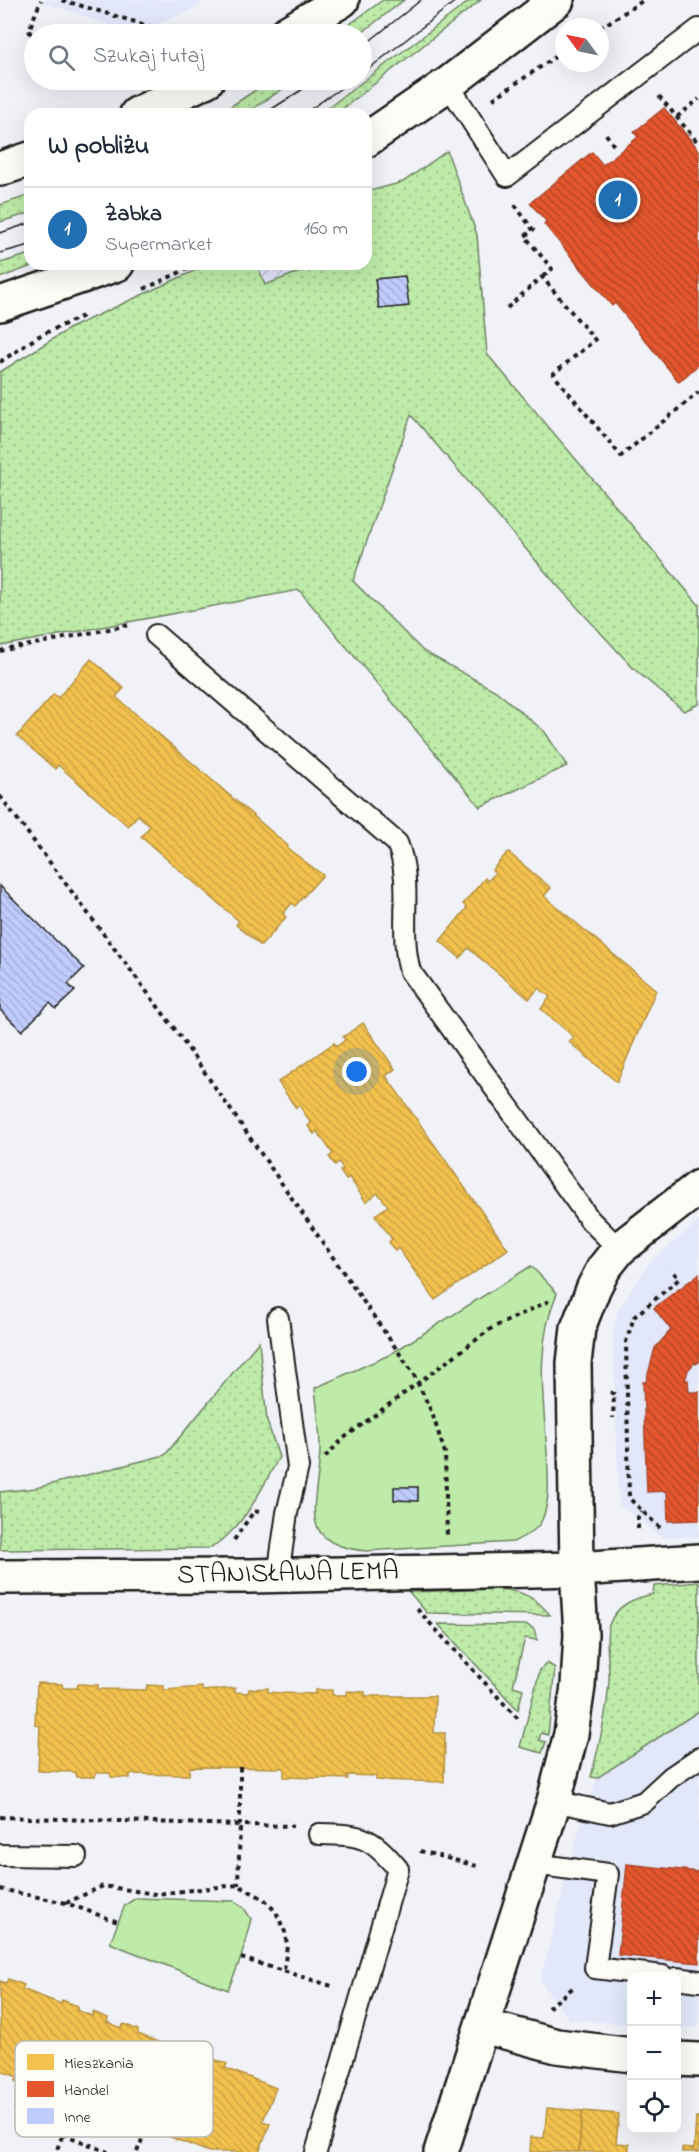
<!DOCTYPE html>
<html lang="pl">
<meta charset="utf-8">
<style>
:root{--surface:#fff;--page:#f6f6f7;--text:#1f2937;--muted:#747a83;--line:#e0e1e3;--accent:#1f6fb2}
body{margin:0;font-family:"Indie Flower",sans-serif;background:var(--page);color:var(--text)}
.controls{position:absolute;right:18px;bottom:18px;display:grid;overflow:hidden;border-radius:12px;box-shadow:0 6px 24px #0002}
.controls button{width:54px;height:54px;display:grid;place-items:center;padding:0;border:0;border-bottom:2px solid var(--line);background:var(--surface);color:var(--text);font:30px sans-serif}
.compass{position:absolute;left:555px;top:18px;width:54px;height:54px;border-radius:50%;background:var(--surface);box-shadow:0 6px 24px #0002;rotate:303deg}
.you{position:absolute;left:357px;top:1072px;width:21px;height:21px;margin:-15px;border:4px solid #fff;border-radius:50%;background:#1a73e8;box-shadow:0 0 0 9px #1a73e833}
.badge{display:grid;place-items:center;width:39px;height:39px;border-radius:50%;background:var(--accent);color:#fff;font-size:20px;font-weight:700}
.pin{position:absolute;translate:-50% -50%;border:3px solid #fff;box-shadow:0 2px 6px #0006}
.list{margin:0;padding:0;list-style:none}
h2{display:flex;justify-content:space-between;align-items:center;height:78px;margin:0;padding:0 24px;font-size:26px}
h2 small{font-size:20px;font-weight:400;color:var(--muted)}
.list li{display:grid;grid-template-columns:39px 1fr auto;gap:18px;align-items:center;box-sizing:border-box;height:84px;padding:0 24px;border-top:2px solid var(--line)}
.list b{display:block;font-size:22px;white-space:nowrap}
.list p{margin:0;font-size:20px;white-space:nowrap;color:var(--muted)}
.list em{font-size:20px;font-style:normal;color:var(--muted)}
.icon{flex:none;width:33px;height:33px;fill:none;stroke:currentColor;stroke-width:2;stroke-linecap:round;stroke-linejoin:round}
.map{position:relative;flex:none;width:699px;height:2152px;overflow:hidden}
.search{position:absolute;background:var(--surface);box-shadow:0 6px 24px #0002;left:24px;top:24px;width:348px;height:66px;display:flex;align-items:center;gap:15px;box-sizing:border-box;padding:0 21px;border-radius:33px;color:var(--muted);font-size:22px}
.panel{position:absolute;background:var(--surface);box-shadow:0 6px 24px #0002;left:24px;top:108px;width:348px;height:162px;border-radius:18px}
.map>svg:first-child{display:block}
.built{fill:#e2e7fa}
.industrial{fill:url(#industrial-furrows)}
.grass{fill:url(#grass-dots);stroke:#6d8462;stroke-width:1.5}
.green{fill:#beeba9;stroke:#6d8462;stroke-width:1.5}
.homes{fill:url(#homes-back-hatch);stroke:#b2903f;stroke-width:1.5}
.shops{fill:url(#shops-back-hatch);stroke:#a84529;stroke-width:1.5}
.building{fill:url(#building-back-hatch);stroke:#1c1c1c;stroke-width:1.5}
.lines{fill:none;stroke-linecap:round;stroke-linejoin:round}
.lane-casing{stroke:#1c1c1c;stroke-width:24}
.street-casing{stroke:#1c1c1c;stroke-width:38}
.secondary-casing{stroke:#1c1c1c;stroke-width:38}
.path{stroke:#1c1c1c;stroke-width:4;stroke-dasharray:4.5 4.5;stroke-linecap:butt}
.lane{stroke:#fdfcf7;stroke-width:20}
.street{stroke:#fdfcf7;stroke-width:33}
.secondary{stroke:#fdfcf7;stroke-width:33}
.tram{stroke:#1c1c1c;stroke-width:1.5}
.labels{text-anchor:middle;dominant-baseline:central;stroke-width:6;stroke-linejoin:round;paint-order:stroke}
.street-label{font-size:27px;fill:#1c1c1c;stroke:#fdfcf7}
.key{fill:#fdfcf7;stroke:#bab9b5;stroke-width:1.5}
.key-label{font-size:16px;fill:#1c1c1c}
</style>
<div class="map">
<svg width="699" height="2152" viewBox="0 0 699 2152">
<defs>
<pattern id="industrial-furrows" width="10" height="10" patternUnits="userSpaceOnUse" patternTransform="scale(1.5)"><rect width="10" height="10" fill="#e2e7fa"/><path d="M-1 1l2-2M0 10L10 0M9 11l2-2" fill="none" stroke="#c1c6d6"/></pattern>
<pattern id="grass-dots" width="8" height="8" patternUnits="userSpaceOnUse" patternTransform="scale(1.5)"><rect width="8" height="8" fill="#beeba9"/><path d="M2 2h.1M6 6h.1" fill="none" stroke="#a3c991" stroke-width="1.8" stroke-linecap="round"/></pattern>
<pattern id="homes-back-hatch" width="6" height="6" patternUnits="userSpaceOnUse" patternTransform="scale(1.5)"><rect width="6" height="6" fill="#f2c14e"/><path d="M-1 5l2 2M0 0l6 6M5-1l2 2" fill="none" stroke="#cfa544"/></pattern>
<pattern id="shops-back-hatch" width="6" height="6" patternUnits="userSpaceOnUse" patternTransform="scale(1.5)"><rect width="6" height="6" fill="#e4572e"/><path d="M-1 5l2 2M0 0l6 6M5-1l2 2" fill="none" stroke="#b84726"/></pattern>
<pattern id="building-back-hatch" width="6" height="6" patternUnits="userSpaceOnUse" patternTransform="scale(1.5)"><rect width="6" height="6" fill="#c0ccfd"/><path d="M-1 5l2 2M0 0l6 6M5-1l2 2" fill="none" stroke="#a4afd8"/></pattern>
</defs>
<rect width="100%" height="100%" fill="#f1f2f8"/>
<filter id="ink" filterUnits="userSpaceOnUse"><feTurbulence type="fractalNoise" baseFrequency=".0167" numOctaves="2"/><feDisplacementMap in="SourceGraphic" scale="12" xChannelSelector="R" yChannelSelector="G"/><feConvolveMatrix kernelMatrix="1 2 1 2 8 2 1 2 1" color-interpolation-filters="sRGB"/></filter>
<g filter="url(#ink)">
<g class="built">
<path d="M37 0H202L198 7 135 34Z"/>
<path d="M699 1221V1536L663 1538 619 1505 613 1333 618 1310 649 1263Z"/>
<path d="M699 1711V2028L677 2027 676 1976H632L631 2024 569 2020 540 1981 577 1837 597 1778Z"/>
</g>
<path class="industrial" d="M257 264H305L307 269 265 285Z"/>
<g class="grass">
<path d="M383 0H404L360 34H336Z"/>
<path d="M471 0H481L336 114H320Z"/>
<path d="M271 80H297L244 114H219Z"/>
<path d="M447 151 477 235 487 354 699 605V704L684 711 634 669 555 583 411 415 353 581 423 651 496 691 545 732 567 766 480 807 299 590 0 646V372L72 327 209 264H257L265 285 307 269 305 264H366V192L403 182Z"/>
<path d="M30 195V213L0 222V205Z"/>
<path d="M30 254V264H37L0 278V263Z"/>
<path d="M259 1341 267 1421 279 1457C261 1490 243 1530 210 1548L0 1550V1492L36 1488 165 1455Z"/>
<path d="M699 1582V1711L597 1778 591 1777C599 1745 607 1714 609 1681 610 1664 604 1640 609 1625 616 1605 634 1598 653 1594L654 1586Z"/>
<path d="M497 1589C520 1590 536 1597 550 1615L427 1613 409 1592Z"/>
<path d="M438 1624 527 1625 534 1629 537 1640 525 1638 513 1686 523 1689 518 1710Z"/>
<path d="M547 1663 555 1668 548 1735 541 1733 539 1740 546 1742 542 1753 520 1747 540 1670Z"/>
</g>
<g class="green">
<path d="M531 1266 557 1293C535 1346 543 1396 547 1452 548 1474 551 1500 542 1520 537 1531 523 1537 513 1542L366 1551C292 1544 319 1502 320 1449 320 1429 317 1408 315 1388L389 1355Z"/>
<path d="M136 1898 234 1901 244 1908 251 1919 241 1958 228 1990 110 1943 125 1905Z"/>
</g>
<g class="homes">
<path d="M91 659 124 688 116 697 288 846 287 848 323 875 295 906 292 903 283 914 286 917 261 946 236 925 239 921 141 837 150 826 138 815 128 826 58 765 55 769 17 736 54 694 58 698Z"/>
<path d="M508 852 551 888 544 896 656 990 617 1082 569 1042 574 1037 541 1009 550 997 539 988 529 999 468 948 460 958 440 941 467 908 463 904 485 878 488 881 495 873 492 870Z"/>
<path d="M363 1023 395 1069 386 1076 508 1249 435 1300 398 1248 395 1251 389 1242 392 1239 375 1215 388 1206 378 1193 366 1202 349 1177 346 1180 340 1171 343 1169 339 1162 335 1165 329 1157 333 1154 317 1131 314 1134 308 1126 311 1123 299 1105 296 1108 278 1082 334 1043 337 1046 345 1040 343 1037Z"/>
<path d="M37 1683 62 1684 63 1688H77L78 1684 98 1685V1689L146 1690 147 1685 164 1686V1690L202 1687V1691L235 1688V1692L248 1693 249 1689 268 1688V1692L282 1693 315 1694V1690H332V1695H347V1691L365 1692 366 1696H435L434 1733H445L444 1782 376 1780V1776L347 1775 348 1779 284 1777V1768L190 1767 189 1775 130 1774V1778L111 1777 110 1773H96L95 1777H76L75 1772 38 1771 40 1726 35 1725Z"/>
<path d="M8 1979 24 1985 22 1989 61 2004 62 2000 78 2006 77 2010 92 2016 93 2012 108 2018 107 2022 121 2028 124 2024 138 2030V2034L206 2061 208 2057 227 2064 225 2068 276 2088 263 2121 270 2124 259 2152H209L160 2133 161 2129 135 2119 133 2123 79 2102 78 2106 60 2098 61 2095 20 2079 15 2082 18 2077 1 2071 0 2073V1981L6 1983Z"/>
<path d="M547 2108 582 2111 579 2152H530L531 2137 544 2138Z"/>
<path d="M582 2111 619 2114 616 2143 629 2144V2152H579Z"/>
<path d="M696 2118H699V2152H682V2148L694 2149Z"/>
</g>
<g class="shops">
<path d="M664 108 699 150V364L679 382 615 303 612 306 544 224 546 221 530 203 592 152 603 165 638 137 634 132Z"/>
<path d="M699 1274V1362L696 1364 695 1362 688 1370 685 1381 688 1380 689 1392H699V1520L668 1521 667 1491 647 1492 643 1382H646L655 1348 671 1330 654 1308Z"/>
<path d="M627 1864 699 1872V1963L618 1955Z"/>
</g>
<g class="building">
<path d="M405 276 409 306 379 309 375 279Z"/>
<path d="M0 886 84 968 68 984 75 991 56 1009 50 1003 22 1031 0 1010Z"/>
<path d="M394 1487H418V1501L394 1500Z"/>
</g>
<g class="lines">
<defs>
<g id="lane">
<path d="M448 84 507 176 699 29"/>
<path d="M156 635 397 843C414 883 398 929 410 971L590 1220 619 1249"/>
<path d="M278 1575 287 1513 298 1467 278 1318"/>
<path d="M554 1801 610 1813 644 1802 671 1777 699 1758"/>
<path d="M0 1855 76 1856"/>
<path d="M534 1864 608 1874 595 1968 663 1976"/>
<path d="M676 1978 699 1981"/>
<path d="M316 2152 398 1869C370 1835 361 1835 319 1834"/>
</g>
<g id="street">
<path d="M0 1577 249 1576 577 1569 699 1561"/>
<path d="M483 2026 557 2046 632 2055"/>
<path d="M676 2059 699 2060"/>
<path d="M441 2152 554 1801 571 1734 578 1686 581 1634 577 1569 574 1363 578 1328 594 1287 604 1268 619 1249 699 1187"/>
</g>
<g id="secondary">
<path d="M285 34 342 0"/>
<path d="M137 114 207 80"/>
<path d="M366 140 448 84 557 0"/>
<path d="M0 169 30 159"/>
<path d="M0 304 117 264"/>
</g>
</defs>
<use href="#lane" class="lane-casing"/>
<use href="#street" class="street-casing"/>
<use href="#secondary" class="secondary-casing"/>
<g class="path">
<path d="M62 0 172 33"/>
<path d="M600 28 644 0"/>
<path d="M34 43 29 30 41 0"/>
<path d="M50 80 53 86"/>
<path d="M659 96 699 144"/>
<path d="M493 99 564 51"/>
<path d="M677 117 699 99"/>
<path d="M606 134 614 146"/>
<path d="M515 205 533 230 525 236 552 269 542 277"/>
<path d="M144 289 198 264"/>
<path d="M507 308 542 277 595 340 553 374 621 456 699 392"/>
<path d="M0 362 39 336 85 315"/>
<path d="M0 651 129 625"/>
<path d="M0 796 174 1028 413 1373 432 1413 445 1453 447 1536"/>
<path d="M610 1392 614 1394 613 1418"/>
<path d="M325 1457 344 1438 492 1328 549 1301"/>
<path d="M660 1528 629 1498 626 1342 634 1317 679 1279 671 1269"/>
<path d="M638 1529V1517L642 1511"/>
<path d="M234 1540 254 1511 259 1512"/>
<path d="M417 1609 520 1721"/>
<path d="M240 1767V1825L293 1826"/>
<path d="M0 1817 240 1825 238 1885"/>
<path d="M420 1851 477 1866"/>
<path d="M0 1889 66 1903 118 1922"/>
<path d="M66 1903 103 1886 155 1894 238 1885 264 1899 276 1912 285 1932 287 1945 284 1971"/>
<path d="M241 1958 335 1987"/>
<path d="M548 2008 575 1986"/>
<path d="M27 2082 14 2114 63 2134 56 2152"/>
<path d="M63 2134 108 2152"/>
<path d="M137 2152 148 2124"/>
</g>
<use href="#lane" class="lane"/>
<use href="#street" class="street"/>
<use href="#secondary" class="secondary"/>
<g class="tram">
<path d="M362 47 421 0"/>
<path d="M362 74 457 0"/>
<path d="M264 114 317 80"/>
<path d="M303 114 353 80"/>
<path d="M0 233 30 223"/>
<path d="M0 253 30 245"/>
</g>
</g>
</g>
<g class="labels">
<g class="street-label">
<text transform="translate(288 1574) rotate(-1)">STANISŁAWA LEMA</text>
</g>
</g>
<rect x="15" y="2041" width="198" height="96" rx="9" class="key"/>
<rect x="27" y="2054" width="27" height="16" fill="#f2c14e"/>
<rect x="27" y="2081" width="27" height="16" fill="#e4572e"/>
<rect x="27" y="2108" width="27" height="16" fill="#c0ccfd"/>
<g class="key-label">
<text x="64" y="2068">Mieszkania</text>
<text x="64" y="2095">Handel</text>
<text x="64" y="2122">Inne</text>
</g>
</svg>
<div class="controls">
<button>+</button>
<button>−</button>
<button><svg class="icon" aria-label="locate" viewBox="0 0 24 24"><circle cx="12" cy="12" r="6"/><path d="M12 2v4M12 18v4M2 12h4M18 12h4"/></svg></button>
</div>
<svg class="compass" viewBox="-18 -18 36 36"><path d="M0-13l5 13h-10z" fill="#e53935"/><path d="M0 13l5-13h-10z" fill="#747a83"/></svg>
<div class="you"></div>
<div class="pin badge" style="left:618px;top:200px">1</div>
<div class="search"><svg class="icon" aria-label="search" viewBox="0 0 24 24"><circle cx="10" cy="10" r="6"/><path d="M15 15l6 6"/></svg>Szukaj tutaj</div>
<section class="panel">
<h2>W pobliżu<small></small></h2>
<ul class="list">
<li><span class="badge">1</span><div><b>Żabka</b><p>Supermarket</p></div><em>160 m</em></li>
</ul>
</section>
</div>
